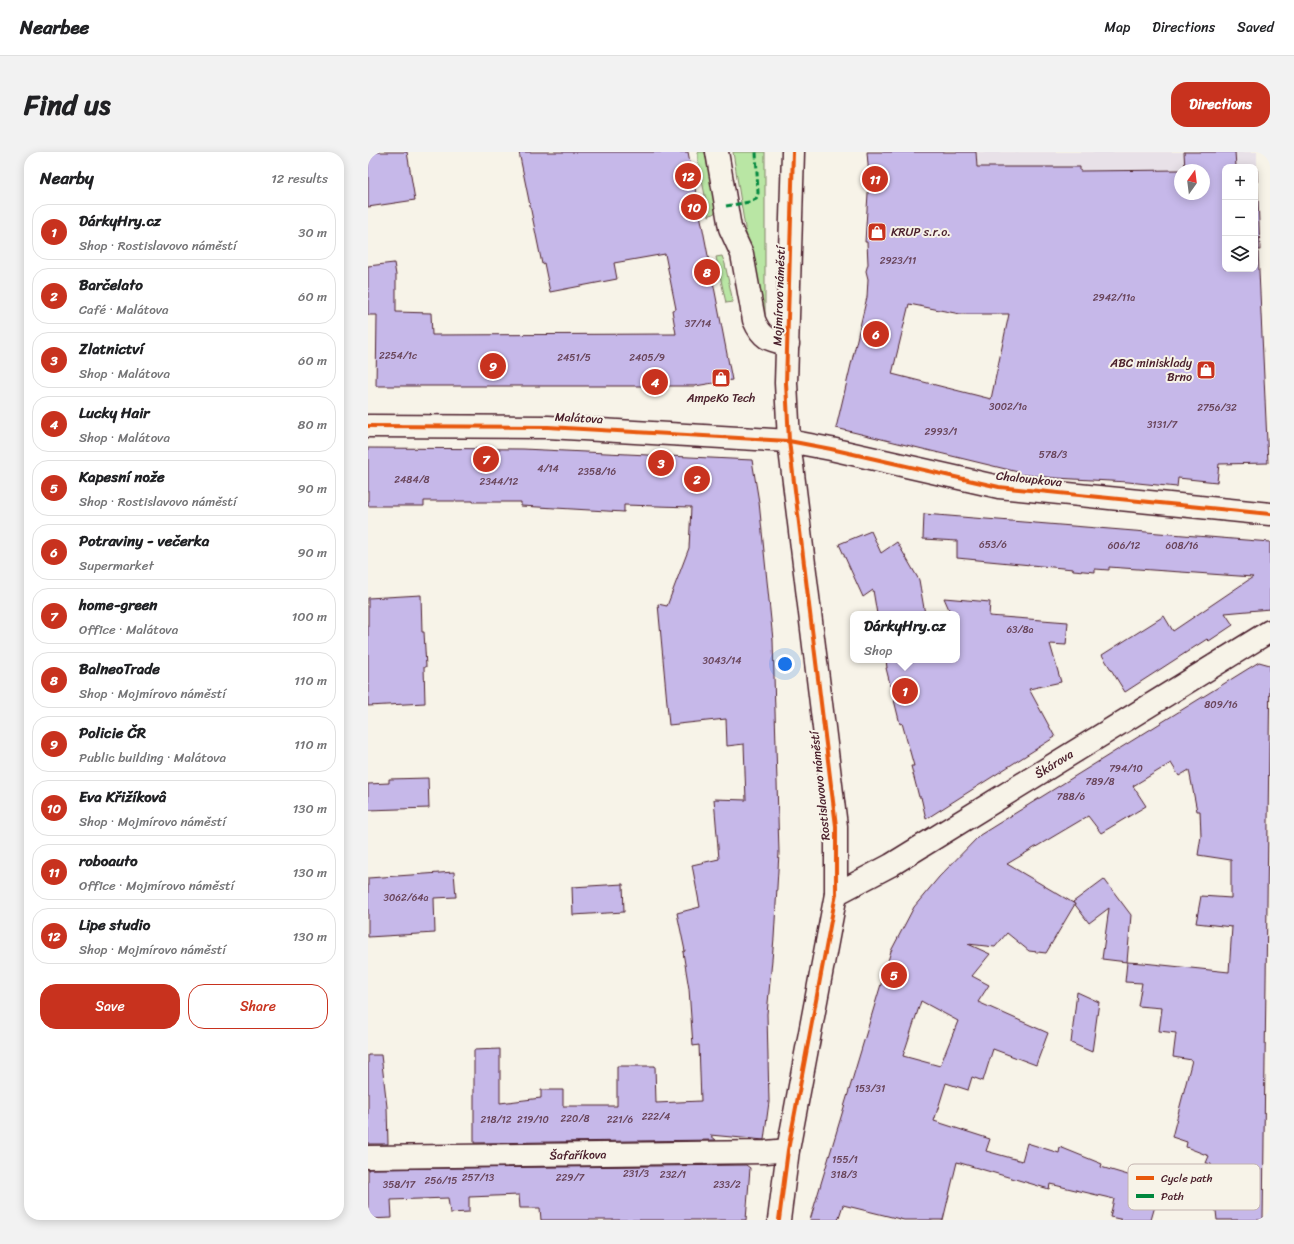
<!DOCTYPE html>
<meta charset="utf-8">
<style>
:root{--surface:#fff;--page:#f2f2f2;--text:#202124;--muted:#757577;--line:#e0e0e0;--accent:#c8321e}
body{margin:0;font-family:Sriracha,sans-serif;background:var(--page);color:var(--text)}
.controls{position:absolute;right:12px;top:12px;display:grid;overflow:hidden;border-radius:8px;box-shadow:0 2px 10px #0003}
.controls button{width:36px;height:36px;display:grid;place-items:center;padding:0;border:0;border-bottom:1px solid var(--line);background:var(--surface);color:var(--text);font:20px sans-serif}
.compass{position:absolute;left:806px;top:12px;width:36px;height:36px;border-radius:50%;background:var(--surface);box-shadow:0 2px 10px #0003;rotate:14deg}
.you{position:absolute;left:417px;top:512px;width:14px;height:14px;margin:-10px;border:3px solid #fff;border-radius:50%;background:#1a73e8;box-shadow:0 0 0 6px #1a73e833}
.badge{display:grid;place-items:center;width:26px;height:26px;border-radius:50%;background:var(--accent);color:#fff;font-size:13px;font-weight:700}
.pin{position:absolute;translate:-50% -50%;border:2px solid #fff;box-shadow:0 1px 4px #0006}
.popup{position:absolute;left:482px;top:459px;width:110px;height:52px;box-sizing:border-box;display:grid;place-content:center;border-radius:8px;background:var(--surface);filter:drop-shadow(0 1px 3px #0005);font-size:13px;white-space:nowrap;color:var(--muted)}
.popup b{font-size:15px;color:var(--text)}
.popup::after{content:'';position:absolute;left:50%;top:100%;margin-left:-8px;border:8px solid transparent;border-top-color:var(--surface)}
.list{margin:0;padding:0;list-style:none}
h2{display:flex;justify-content:space-between;align-items:center;height:52px;margin:0;padding:0 16px;font-size:17px}
h2 small{font-size:13px;font-weight:400;color:var(--muted)}
.list li{display:grid;grid-template-columns:26px 1fr auto;gap:12px;align-items:center;box-sizing:border-box;height:56px;margin:0 8px 8px;padding:0 8px;border:1px solid var(--line);border-radius:16px}
.list b{display:block;font-size:15px;white-space:nowrap}
.list p{margin:0;font-size:13px;white-space:nowrap;color:var(--muted)}
.list em{font-size:13px;font-style:normal;color:var(--muted)}
.actions{display:flex;gap:8px;padding:12px 16px}
.actions a{flex:1;padding:9px 0;border:1px solid var(--accent);border-radius:16px;text-align:center;font-size:14px;color:var(--accent)}
.actions .main{background:var(--accent);color:#fff}
.icon{flex:none;width:22px;height:22px;fill:none;stroke:currentColor;stroke-width:2;stroke-linecap:round;stroke-linejoin:round}
.map{position:relative;flex:none;width:902px;height:1068px;overflow:hidden;border-radius:16px}
header{display:flex;align-items:center;gap:24px;box-sizing:border-box;height:56px;padding:0 20px;background:var(--surface);border-bottom:1px solid var(--line)}
header strong{font-size:19px}
nav{display:flex;gap:22px;margin-inline-start:auto;font-size:14px}
.intro{display:flex;align-items:center;justify-content:space-between;box-sizing:border-box;height:96px;padding:0 24px}
h1{margin:0;font-size:28px}
.button{padding:10px 18px;border-radius:16px;background:var(--accent);color:#fff;font-size:14px;font-weight:700}
main{display:flex;gap:24px;padding:0 24px}
aside{flex:1;background:var(--surface);border-radius:16px;box-shadow:0 2px 10px #0003}
.map>svg:first-child{display:block}
.built{fill:#e8e1e8}
.green{fill:#b9e6a4;stroke:#828268}
.building{fill:#c6b8e9;stroke:#4a1f2b;fill-rule:evenodd}
.lines{fill:none;stroke-linecap:round;stroke-linejoin:round}
.street-casing{stroke:#4a1f2b;stroke-width:25}
.street{stroke:#f7f3e8;stroke-width:22}
.quiet{stroke:#00873e;stroke-width:3;stroke-dasharray:6 3;stroke-linecap:butt}
.cycleway-casing{stroke:#f7f3e8;stroke-width:6}
.cycleway{stroke:#e8590c;stroke-width:4}
.labels{text-anchor:middle;dominant-baseline:central;stroke-width:4;stroke-linejoin:round;paint-order:stroke}
.number-label{font-size:10px;fill:#69455a}
.poi-label{font-size:12px;fill:#4a1f2b;stroke:#f7f3e8;text-anchor:start}
.street-label{font-size:12px;fill:#4a1f2b;stroke:#f7f3e8}
.key{fill:#f7f3e8;stroke:#c3b3af;stroke-width:1}
.key-label{font-size:11px;fill:#4a1f2b}
</style>
<header>
<strong>Nearbee</strong>
<nav><a>Map</a><a>Directions</a><a>Saved</a></nav>
</header>
<div class="intro"><h1>Find us</h1><a class="button">Directions</a></div>
<main>
<aside>
<h2>Nearby<small>12 results</small></h2>
<ul class="list">
<li><span class="badge">1</span><div><b>DárkyHry.cz</b><p>Shop · Rostislavovo náměstí</p></div><em>30 m</em></li>
<li><span class="badge">2</span><div><b>Barčelato</b><p>Café · Malátova</p></div><em>60 m</em></li>
<li><span class="badge">3</span><div><b>Zlatnictví</b><p>Shop · Malátova</p></div><em>60 m</em></li>
<li><span class="badge">4</span><div><b>Lucky Hair</b><p>Shop · Malátova</p></div><em>80 m</em></li>
<li><span class="badge">5</span><div><b>Kapesní nože</b><p>Shop · Rostislavovo náměstí</p></div><em>90 m</em></li>
<li><span class="badge">6</span><div><b>Potraviny - večerka</b><p>Supermarket</p></div><em>90 m</em></li>
<li><span class="badge">7</span><div><b>home-green</b><p>Office · Malátova</p></div><em>100 m</em></li>
<li><span class="badge">8</span><div><b>BalneoTrade</b><p>Shop · Mojmírovo náměstí</p></div><em>110 m</em></li>
<li><span class="badge">9</span><div><b>Policie ČR</b><p>Public building · Malátova</p></div><em>110 m</em></li>
<li><span class="badge">10</span><div><b>Eva Křižíkovâ</b><p>Shop · Mojmírovo náměstí</p></div><em>130 m</em></li>
<li><span class="badge">11</span><div><b>roboauto</b><p>Office · Mojmírovo náměstí</p></div><em>130 m</em></li>
<li><span class="badge">12</span><div><b>Lipe studio</b><p>Shop · Mojmírovo náměstí</p></div><em>130 m</em></li>
</ul>
<div class="actions"><a class="main">Save</a><a>Share</a></div>
</aside>
<div class="map">
<svg width="902" height="1068" viewBox="0 0 902 1068">
<rect width="100%" height="100%" fill="#f7f3e8"/>
<filter id="ink" filterUnits="userSpaceOnUse"><feTurbulence type="fractalNoise" baseFrequency=".025" numOctaves="2"/><feDisplacementMap in="SourceGraphic" scale="8" xChannelSelector="R" yChannelSelector="G"/><feConvolveMatrix kernelMatrix="1 2 1 2 8 2 1 2 1" color-interpolation-filters="sRGB"/></filter>
<g filter="url(#ink)">
<path class="built" d="M608 0H889V18H887V15H857V18L713 19 712 15H646L610 19Z"/>
<g class="green">
<path d="M330 0H337L348 60 341 64 330 8Z"/>
<path d="M365 0H397V170L387 139Z"/>
<path d="M354 104 357 112 365 150 358 151 348 105Z"/>
</g>
<g class="building">
<path d="M0 0H39L47 48 0 55Z"/>
<path d="M151 0H320L364 228 327 234H8L9 163H0V114L26 111 28 123V160L63 161 64 183 308 182 304 158 308 157 297 102 246 111 249 127 182 140 176 111 174 112Z"/>
<path d="M499 0H608L609 15H712V19L812 18V42H836V18H817L816 0H867L868 15H857V117H887V18H889L892 98H890L900 311 851 312 849 330 810 326 809 335 760 330 688 326 650 322V320L468 276 499 145 500 127 498 119 500 112 499 90H497L501 25ZM541 152 592 162H641L623 247 524 222Z"/>
<path d="M0 296 155 297 384 308 391 350 405 488 411 701 406 786 399 862 401 950 396 988 342 983 348 988 106 991V898L132 897V951L173 946V938H195V954H249V914H287L288 951 333 949 331 893 325 894 321 837 315 800 317 799 309 761 332 755 324 713 351 707 346 647 378 648 376 592 359 594 358 567 301 573 290 452 299 454 321 396 323 355 256 353V360L153 354V350H105V349H56V354H0Z"/>
<path d="M556 362 902 390V457L857 461 865 473 841 489 839 487 757 540 734 503 796 464 805 479 885 425 741 415V418L727 417V420L705 418V417L589 406V389L555 387Z"/>
<path d="M503 379 513 401 529 390 551 428 557 462H509L505 438 495 445 471 392Z"/>
<path d="M53 443 54 480H56L58 515H56L57 551 0 554V446Z"/>
<path d="M576 446 622 450 621 464 700 470 698 493 682 492 693 530 661 537 687 585 558 667 553 645H551L543 614H546L534 571 532 572 518 516H519L518 508H589V462H583Z"/>
<path d="M891 510 902 513 895 1068H849L843 1012 838 1011 841 1004 818 995 819 990 804 985 824 908 805 905 808 881 791 879 794 856 770 854 774 831 757 830 759 810 775 811 861 820 864 775 828 771 833 744 863 746V708L830 703 833 684 832 659H829L821 618 811 624 803 611 765 634 778 654 733 681 720 664 639 712 707 752 678 801 661 799 639 781 627 795 600 792 622 802 604 824 621 833 610 850 680 881 668 913 625 897 615 929 604 925 600 938 578 931 566 969 622 987 618 999 654 1009 659 991 691 1001 692 995 734 1012 733 1015 770 1026 790 1033 787 1046 789 1047 783 1068H756L742 1065 746 1047 682 1032 681 1037 589 1010 575 1068H536L475 1053 470 1068H442L523 799 546 755 571 725 612 683ZM553 849 590 869 572 914 535 904Z"/>
<path d="M60 626 61 656 0 658V632L21 631V627Z"/>
<path d="M86 720 88 745 66 746 67 781 0 785V726Z"/>
<path d="M736 727 763 763 759 810 734 807 741 756 721 771 705 750Z"/>
<path d="M255 732 256 760 205 763 204 735Z"/>
<path d="M709 840 731 850 724 900 703 891Z"/>
<path d="M0 903H13L19 955 20 992H0Z"/>
<path d="M378 1013 382 1016 378 1068H173L172 1056H152L151 1043 101 1045V1060L82 1061 80 1046 23 1048 24 1066 0 1067V1017Z"/>
</g>
<g class="lines">
<defs>
<g id="street">
<path d="M349 0 362 76 374 102 386 168C394 187 401 188 420 192"/>
<path d="M0 274 180 275 421 289 463 297 631 335 902 362"/>
<path d="M468 742 523 713 902 479"/>
<path d="M0 1005 398 1000 420 998"/>
<path d="M411 1068 420 998 468 742V674L421 289 418 231 425 0"/>
</g>
</defs>
<use href="#street" class="street-casing"/>
<use href="#street" class="street"/>
<path class="quiet" d="M358 54 381 50 388 47 390 41 388 0"/>
<defs>
<g id="cycleway">
<path d="M0 274 180 275 421 289 463 297 631 335 902 362"/>
<path d="M411 1068 420 998 468 742V674L421 289 418 231 425 0"/>
</g>
</defs>
<use href="#cycleway" class="cycleway-casing"/>
<use href="#cycleway" class="cycleway"/>
</g>
</g>
<defs>
<symbol id="shop-square" viewBox="-11 -11 22 22"><rect x="-9" y="-9" width="18" height="18" rx="4" fill="#c8321e" stroke="#f7f3e8"/><path d="M-5-2.5h2.3a2.7 3.5 0 0 1 5.4 0H5L5.5 6h-11ZM-1.5-2.5h3a1.5 2.3 0 0 0-3 0Z" fill="#fff"/></symbol>
</defs>
<g fill-rule="evenodd">
<use href="#shop-square" x="498" y="69" width="22" height="22"/>
<use href="#shop-square" x="827" y="207" width="22" height="22"/>
<use href="#shop-square" x="342" y="215" width="22" height="22"/>
</g>
<g class="labels">
<g class="number-label">
<text x="530" y="109">2923/11</text>
<text x="746" y="146">2942/11a</text>
<text x="330" y="172">37/14</text>
<text x="30" y="204">2254/1c</text>
<text x="206" y="206">2451/5</text>
<text x="279" y="206">2405/9</text>
<text x="640" y="255">3002/1a</text>
<text x="849" y="256">2756/32</text>
<text x="794" y="273">3131/7</text>
<text x="573" y="280">2993/1</text>
<text x="685" y="303">578/3</text>
<text x="180" y="317">4/14</text>
<text x="229" y="320">2358/16</text>
<text x="44" y="328">2484/8</text>
<text x="131" y="330">2344/12</text>
<text x="625" y="393">653/6</text>
<text x="756" y="394">606/12</text>
<text x="814" y="394">608/16</text>
<text x="652" y="478">63/8a</text>
<text x="354" y="509">3043/14</text>
<text x="853" y="553">809/16</text>
<text x="758" y="617">794/10</text>
<text x="732" y="630">789/8</text>
<text x="703" y="645">788/6</text>
<text x="38" y="746">3062/64a</text>
<text x="502" y="937">153/31</text>
<text x="288" y="965">222/4</text>
<text x="207" y="967">220/8</text>
<text x="128" y="968">218/12</text>
<text x="165" y="968">219/10</text>
<text x="252" y="968">221/6</text>
<text x="477" y="1008">155/1</text>
<text x="268" y="1022">231/3</text>
<text x="305" y="1023">232/1</text>
<text x="476" y="1023">318/3</text>
<text x="110" y="1026">257/13</text>
<text x="202" y="1026">229/7</text>
<text x="73" y="1029">256/15</text>
<text x="31" y="1033">358/17</text>
<text x="359" y="1033">233/2</text>
</g>
<g class="poi-label">
<text x="523" y="80">KRUP s.r.o.</text>
<text x="824" y="211" text-anchor="end">ABC minisklady<tspan x="824" dy="14">Brno</tspan></text>
<text x="353" y="246" text-anchor="middle">AmpeKo Tech</text>
</g>
<g class="street-label">
<text transform="translate(411 144) rotate(-88)">Mojmírovo náměstí</text>
<text transform="translate(211 266) rotate(3)">Malátova</text>
<text transform="translate(661 327) rotate(6)">Chaloupkova</text>
<text transform="translate(686 612) rotate(-32)">Škárova</text>
<text transform="translate(452 634) rotate(-96)">Rostislavovo náměstí</text>
<text transform="translate(210 1003) rotate(-1)">Šafaříkova</text>
</g>
</g>
<rect x="760" y="1012" width="132" height="46" rx="6" class="key"/>
<rect x="768" y="1024" width="18" height="4" fill="#e8590c"/>
<rect x="768" y="1042" width="18" height="4" fill="#00873e"/>
<g class="key-label">
<text x="793" y="1030">Cycle path</text>
<text x="793" y="1048">Path</text>
</g>
</svg>
<div class="controls">
<button>+</button>
<button>−</button>
<button><svg class="icon" aria-label="layers" viewBox="0 0 24 24"><path d="M12 4l9 5-9 5-9-5zM3 14l9 5 9-5"/></svg></button>
</div>
<svg class="compass" viewBox="-18 -18 36 36"><path d="M0-13l5 13h-10z" fill="#e53935"/><path d="M0 13l5-13h-10z" fill="#757577"/></svg>
<div class="you"></div>
<div class="pin badge" style="left:537px;top:539px">1</div>
<div class="popup"><b>DárkyHry.cz</b>Shop</div>
<div class="pin badge" style="left:329px;top:327px">2</div>
<div class="pin badge" style="left:293px;top:311px">3</div>
<div class="pin badge" style="left:287px;top:230px">4</div>
<div class="pin badge" style="left:526px;top:823px">5</div>
<div class="pin badge" style="left:508px;top:182px">6</div>
<div class="pin badge" style="left:118px;top:307px">7</div>
<div class="pin badge" style="left:339px;top:120px">8</div>
<div class="pin badge" style="left:125px;top:214px">9</div>
<div class="pin badge" style="left:326px;top:55px">10</div>
<div class="pin badge" style="left:507px;top:27px">11</div>
<div class="pin badge" style="left:320px;top:24px">12</div>
</div>
</main>
